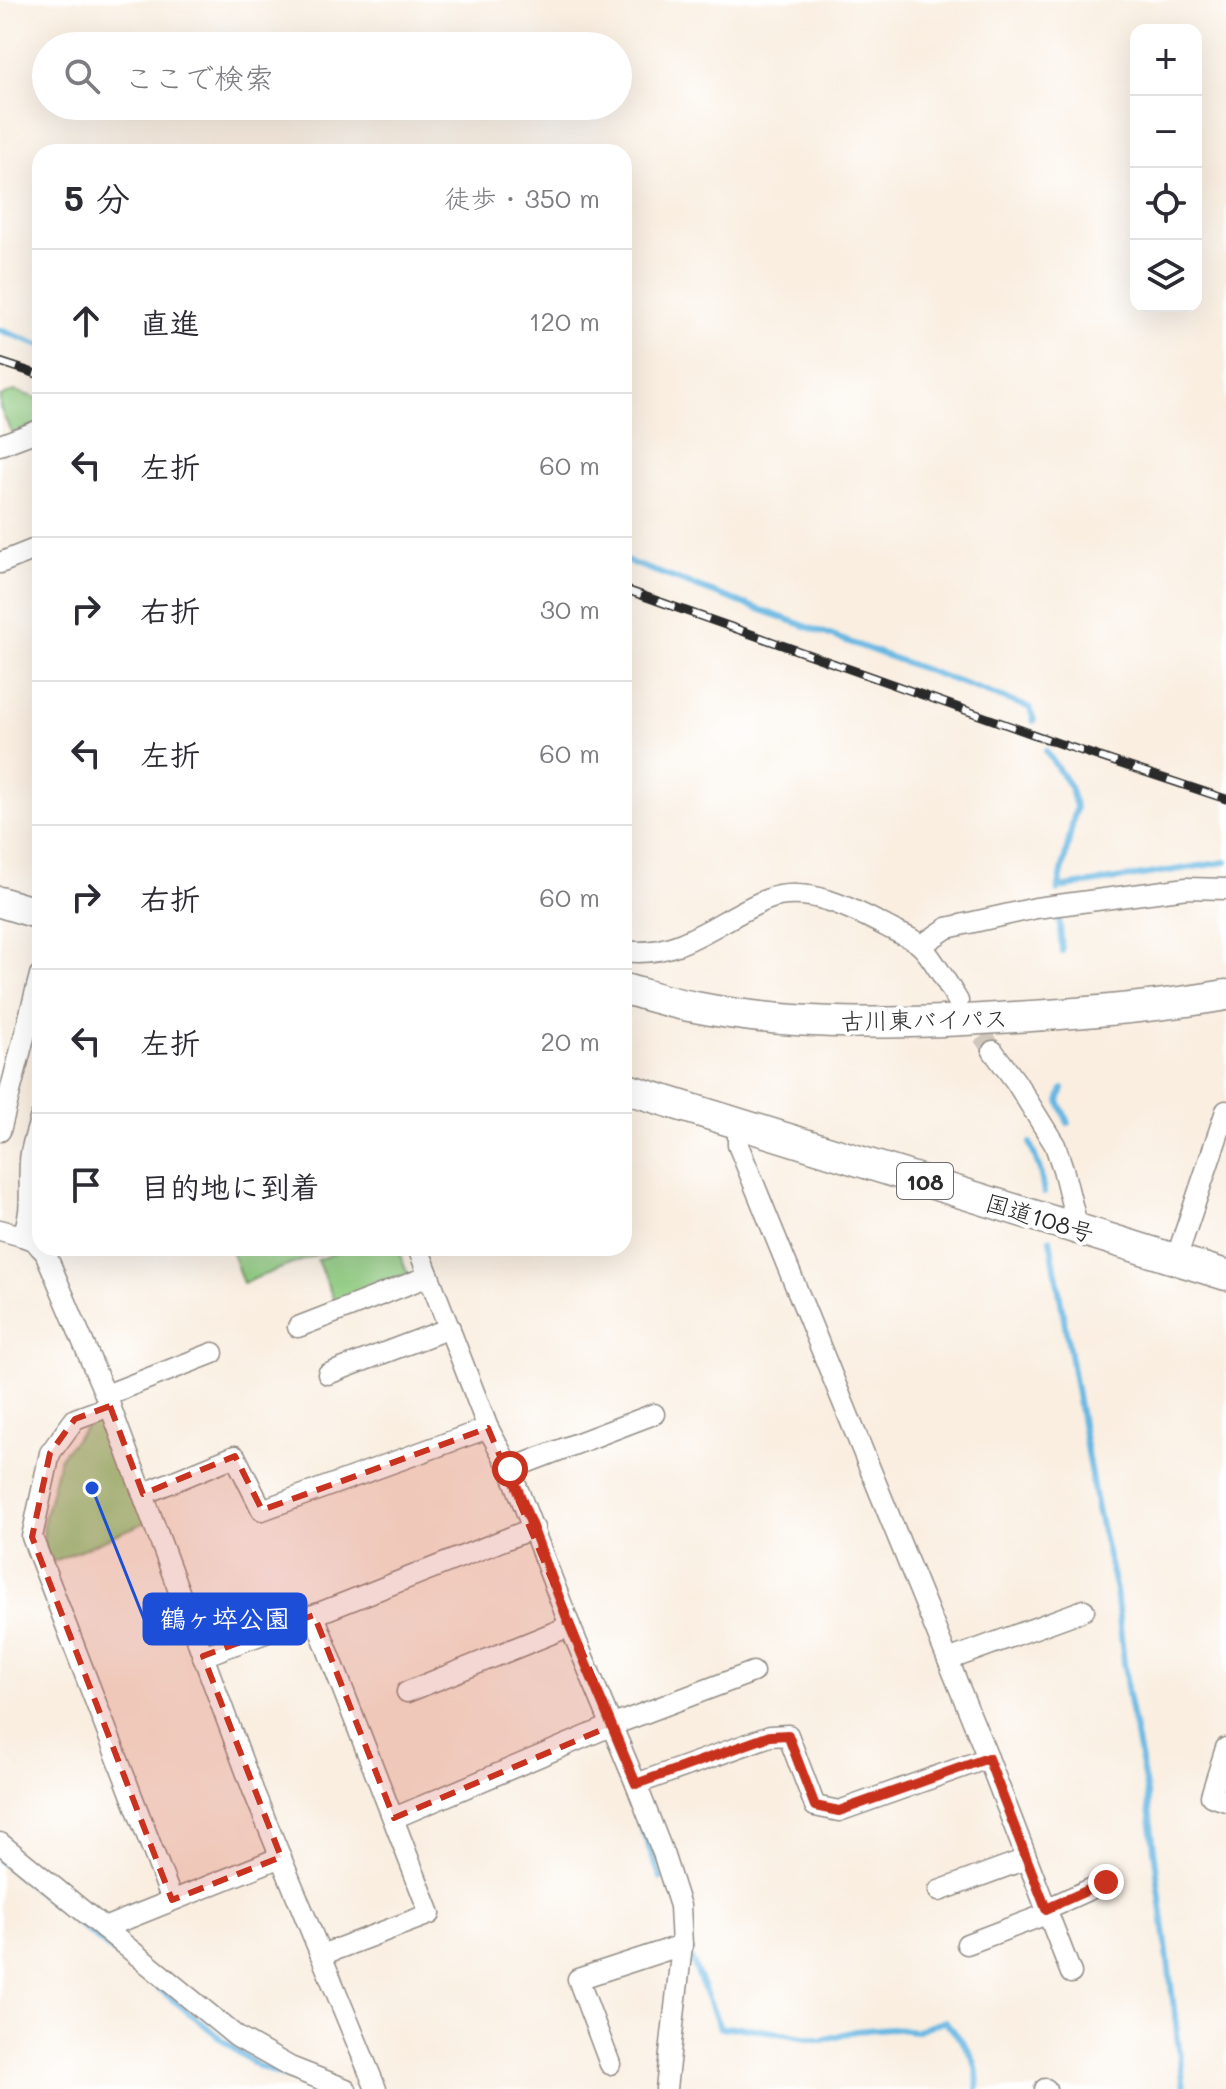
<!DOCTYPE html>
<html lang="ja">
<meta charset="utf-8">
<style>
:root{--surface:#fff;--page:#f2f2f3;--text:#2b2b33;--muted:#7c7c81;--line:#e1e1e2}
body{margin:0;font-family:Mali,"Klee One",sans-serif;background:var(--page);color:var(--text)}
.controls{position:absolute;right:24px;top:24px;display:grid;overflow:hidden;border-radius:16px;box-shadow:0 8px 32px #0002}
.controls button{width:72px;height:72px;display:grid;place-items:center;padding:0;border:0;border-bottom:2px solid var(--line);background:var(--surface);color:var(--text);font:40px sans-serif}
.stop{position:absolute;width:24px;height:24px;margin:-18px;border:6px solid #c8321e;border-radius:50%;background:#fff}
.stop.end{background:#c8321e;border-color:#fff;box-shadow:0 2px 8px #0008}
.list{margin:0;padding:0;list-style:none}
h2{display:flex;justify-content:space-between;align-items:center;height:104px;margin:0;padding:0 32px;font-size:34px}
h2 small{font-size:26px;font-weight:400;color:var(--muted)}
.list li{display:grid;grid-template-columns:52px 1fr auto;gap:24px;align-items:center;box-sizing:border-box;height:144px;padding:0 32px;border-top:2px solid var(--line)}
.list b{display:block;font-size:30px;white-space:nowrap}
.list em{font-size:26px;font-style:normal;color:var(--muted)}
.icon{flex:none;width:44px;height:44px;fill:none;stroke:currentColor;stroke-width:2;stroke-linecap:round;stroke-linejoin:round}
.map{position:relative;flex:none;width:1226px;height:2089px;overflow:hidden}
.search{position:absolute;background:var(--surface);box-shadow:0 8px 32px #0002;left:32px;top:32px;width:600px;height:88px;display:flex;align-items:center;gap:20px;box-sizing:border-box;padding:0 28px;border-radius:44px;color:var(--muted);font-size:30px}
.panel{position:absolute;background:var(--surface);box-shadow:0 8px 32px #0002;left:32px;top:144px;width:600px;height:1112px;border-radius:24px}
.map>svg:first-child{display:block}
.green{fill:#91cc81;stroke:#5e7c56;stroke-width:2}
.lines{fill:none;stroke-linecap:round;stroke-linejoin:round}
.stream{stroke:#68b7e2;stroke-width:6}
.minor-tunnel{stroke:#d0c7bc;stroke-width:20;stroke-dasharray:20 10;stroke-linecap:butt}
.minor-casing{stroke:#928c86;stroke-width:23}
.highway-casing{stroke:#928c86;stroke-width:33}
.minor{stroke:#fff;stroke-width:20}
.highway{stroke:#fff;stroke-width:30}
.rail-casing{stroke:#2b2b2b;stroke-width:9}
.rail{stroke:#fff;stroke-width:6;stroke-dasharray:18;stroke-linecap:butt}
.route{stroke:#c8321e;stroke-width:10}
.marked{fill:#c8321e;fill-opacity:0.2;stroke:#c8321e;stroke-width:6;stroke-dasharray:16 10;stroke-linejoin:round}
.labels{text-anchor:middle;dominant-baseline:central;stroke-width:8;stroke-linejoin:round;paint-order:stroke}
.shield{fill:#fff;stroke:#6b6b6b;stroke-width:2}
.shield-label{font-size:22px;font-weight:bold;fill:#2b2b2b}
.street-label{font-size:24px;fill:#2b2b2b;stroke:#fff}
.leader{fill:none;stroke:#1d4ed8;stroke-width:3}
.callout-dot{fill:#1d4ed8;stroke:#fff;stroke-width:3}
.callout{fill:#1d4ed8;stroke:#1d4ed8;stroke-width:3}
.callout-label{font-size:26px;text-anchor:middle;font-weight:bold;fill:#fff}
</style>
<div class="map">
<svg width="1226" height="2089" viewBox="0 0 1226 2089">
<rect width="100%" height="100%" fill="#fff"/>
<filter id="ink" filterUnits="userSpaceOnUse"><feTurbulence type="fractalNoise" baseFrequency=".0125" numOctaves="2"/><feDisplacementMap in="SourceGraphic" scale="16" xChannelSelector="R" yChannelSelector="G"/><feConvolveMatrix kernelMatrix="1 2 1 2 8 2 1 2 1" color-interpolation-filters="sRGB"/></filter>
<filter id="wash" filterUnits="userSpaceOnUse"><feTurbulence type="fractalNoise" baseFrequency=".006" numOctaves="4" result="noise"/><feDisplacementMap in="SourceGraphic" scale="32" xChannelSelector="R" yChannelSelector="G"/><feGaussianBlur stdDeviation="1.8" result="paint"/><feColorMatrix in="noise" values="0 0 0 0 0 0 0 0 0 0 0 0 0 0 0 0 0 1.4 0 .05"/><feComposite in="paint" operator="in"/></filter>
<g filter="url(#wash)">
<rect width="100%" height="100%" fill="#f9eee0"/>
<g class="green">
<path d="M15 391 40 399V423L12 434 0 408V397Z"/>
<path d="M230 1248H334L243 1283Z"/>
<path d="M348 1248H397L410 1279 337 1307 317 1260Z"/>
<path d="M97 1421 109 1426 146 1522 52 1562 43 1547 44 1520 60 1457 87 1425Z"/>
</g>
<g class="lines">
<g class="stream">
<path d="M0 330 40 345"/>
<path d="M624 560 1030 708 1034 721"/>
<path d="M1046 751 1070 787 1076 807 1058 891"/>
<path d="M1059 888 1226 862"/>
<path d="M1059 916 1062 951"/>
<path d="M1063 1089 1059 1101 1068 1123"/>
<path d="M1030 1143 1040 1170 1044 1193"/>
<path d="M1050 1239 1096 1504 1116 1591 1127 1689 1147 1793 1184 2089"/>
<path d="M604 1732 661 1878"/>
<path d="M0 1861 238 2052 258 2066 315 2089"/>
<path d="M688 1950 720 2028 742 2027 822 2040 855 2031 891 2028 915 2031 945 2021C963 2043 981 2057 977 2089"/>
</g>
</g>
</g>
<g filter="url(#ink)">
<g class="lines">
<path class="minor-tunnel" d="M966 1011 993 1051"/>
<defs>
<g id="minor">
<path d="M0 445 40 430"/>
<path d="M0 563 40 547"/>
<path d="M922 945 947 928 1036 908 1187 888 1226 889"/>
<path d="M624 951C680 959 717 920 766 900 807 883 857 911 893 930 902 935 913 938 920 945 930 953 950 988 958 1001"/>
<path d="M993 1051 1016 1082 1055 1145 1063 1169 1078 1229"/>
<path d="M40 1119C37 1133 30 1148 30 1162 28 1189 34 1211 22 1236L35 1241 40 1247"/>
<path d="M738 1123V1145L988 1758 1071 1973"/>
<path d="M0 1131 40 975"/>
<path d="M0 1230 22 1236"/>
<path d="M41 1248 45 1252 110 1406 253 1790 376 2089"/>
<path d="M418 1248 488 1428 510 1469 570 1626 636 1784 663 1853 680 1906 682 1945 666 2089"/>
<path d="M1176 1259 1226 1111"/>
<path d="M298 1327 429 1276"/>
<path d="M328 1374 450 1328"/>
<path d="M106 1395 213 1353"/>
<path d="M110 1406 75 1419 50 1453 32 1537 172 1900"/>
<path d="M510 1469 654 1414"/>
<path d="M143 1494 235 1456 262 1510 488 1428"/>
<path d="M314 1615 430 1914 321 1955"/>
<path d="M203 1656 314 1615 534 1528"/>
<path d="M948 1660 1084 1610"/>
<path d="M407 1692 570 1626"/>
<path d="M1226 1748 1211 1796 1226 1801"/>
<path d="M636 1784 770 1736 788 1735 815 1806 839 1811 988 1758"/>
<path d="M394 1818 613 1725 753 1672"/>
<path d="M0 1843 237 2037 290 2067 346 2089"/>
<path d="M939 1891 1026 1859"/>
<path d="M1046 1909 1106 1882"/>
<path d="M104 1928 281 1857"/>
<path d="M967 1944 1047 1914"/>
<path d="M610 2064 578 1979 682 1945"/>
<path d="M1045 2089H1046"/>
</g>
<g id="highway">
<path d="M0 902 40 914"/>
<path d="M624 989C647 995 671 1003 695 1007 800 1028 909 1024 1015 1017 1085 1013 1157 1007 1226 995"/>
<path d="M624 1088 1226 1275"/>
</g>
</defs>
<use href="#minor" class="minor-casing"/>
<use href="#highway" class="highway-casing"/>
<use href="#minor" class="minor"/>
<use href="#highway" class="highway"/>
<defs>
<g id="rail">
<path d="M0 362 40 375"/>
<path d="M624 589 1058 743 1226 799"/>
</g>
</defs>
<use href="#rail" class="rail-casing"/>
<use href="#rail" class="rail"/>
</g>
</g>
<g class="lines" filter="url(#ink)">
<path class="route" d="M510 1469 570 1626 636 1784 770 1736 788 1735 815 1806 839 1811 988 1758 1046 1909 1106 1882"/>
</g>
<path class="marked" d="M110 1406 143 1494 235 1456 262 1510 488 1428 613 1725 394 1818 314 1615 203 1656 281 1857 172 1900 32 1537 50 1453 75 1419Z"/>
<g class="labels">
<rect class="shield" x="897" y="1163" width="56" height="36" rx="6"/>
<g class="shield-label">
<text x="925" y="1181">108</text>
</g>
<g class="street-label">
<text transform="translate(924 1019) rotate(-1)">古川東バイパス</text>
<text transform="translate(1040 1217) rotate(17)">国道108号</text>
</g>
</g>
<path class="leader" d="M92 1488L144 1619"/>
<circle class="callout-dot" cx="92" cy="1488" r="8"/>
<rect class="callout" x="144" y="1594" width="162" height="50" rx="8"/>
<g class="callout-label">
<text x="225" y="1628">鶴ヶ埣公園</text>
</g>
</svg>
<div class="controls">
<button>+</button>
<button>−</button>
<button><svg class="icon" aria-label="locate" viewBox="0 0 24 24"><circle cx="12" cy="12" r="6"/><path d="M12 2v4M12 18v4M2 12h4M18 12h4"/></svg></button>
<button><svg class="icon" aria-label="layers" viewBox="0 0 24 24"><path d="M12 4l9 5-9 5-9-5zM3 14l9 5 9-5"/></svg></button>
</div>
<div class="stop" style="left:510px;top:1469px"></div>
<div class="stop end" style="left:1106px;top:1882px"></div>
<div class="search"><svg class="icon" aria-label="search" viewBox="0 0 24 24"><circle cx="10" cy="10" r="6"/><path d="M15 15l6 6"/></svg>ここで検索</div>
<section class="panel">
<h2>5 分<small>徒歩 · 350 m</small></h2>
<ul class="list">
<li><svg class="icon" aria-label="ahead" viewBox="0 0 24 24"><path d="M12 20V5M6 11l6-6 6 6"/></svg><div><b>直進</b></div><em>120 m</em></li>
<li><svg class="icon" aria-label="left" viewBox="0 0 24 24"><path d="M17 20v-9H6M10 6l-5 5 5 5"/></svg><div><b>左折</b></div><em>60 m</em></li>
<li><svg class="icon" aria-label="right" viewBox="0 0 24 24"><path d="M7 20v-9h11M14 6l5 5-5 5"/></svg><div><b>右折</b></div><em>30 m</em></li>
<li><svg class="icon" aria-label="left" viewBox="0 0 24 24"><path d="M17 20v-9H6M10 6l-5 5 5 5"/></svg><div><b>左折</b></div><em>60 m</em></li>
<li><svg class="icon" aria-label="right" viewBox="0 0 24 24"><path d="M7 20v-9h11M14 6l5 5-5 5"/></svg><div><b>右折</b></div><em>60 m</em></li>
<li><svg class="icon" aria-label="left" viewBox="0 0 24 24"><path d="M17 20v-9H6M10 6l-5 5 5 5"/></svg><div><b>左折</b></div><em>20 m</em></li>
<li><svg class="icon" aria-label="arrive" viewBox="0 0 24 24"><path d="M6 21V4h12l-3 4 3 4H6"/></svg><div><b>目的地に到着</b></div></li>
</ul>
</section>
</div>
